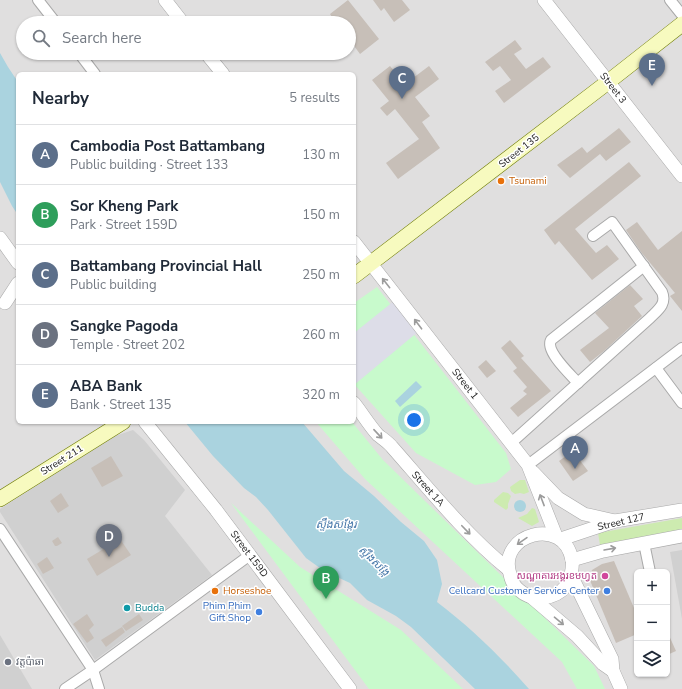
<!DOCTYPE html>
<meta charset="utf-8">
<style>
:root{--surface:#fff;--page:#f2f2f3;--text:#1f2937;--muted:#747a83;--line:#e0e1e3;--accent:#2563eb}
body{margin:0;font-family:"Nunito Sans","Noto Sans Khmer",sans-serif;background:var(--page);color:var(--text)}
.controls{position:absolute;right:12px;bottom:12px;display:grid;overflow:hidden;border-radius:6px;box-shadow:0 1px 3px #0004}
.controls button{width:36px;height:36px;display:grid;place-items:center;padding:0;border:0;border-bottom:1px solid var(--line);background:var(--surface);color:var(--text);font:20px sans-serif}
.you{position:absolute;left:414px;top:420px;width:14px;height:14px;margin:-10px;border:3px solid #fff;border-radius:50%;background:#1a73e8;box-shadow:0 0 0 6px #1a73e833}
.badge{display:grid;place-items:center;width:26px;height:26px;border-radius:50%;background:var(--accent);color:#fff;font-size:13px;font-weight:700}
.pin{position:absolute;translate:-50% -33px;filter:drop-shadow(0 1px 2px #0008)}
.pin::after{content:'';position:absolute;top:21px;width:14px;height:12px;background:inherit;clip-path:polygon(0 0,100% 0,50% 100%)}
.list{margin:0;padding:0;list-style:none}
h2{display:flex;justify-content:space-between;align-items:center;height:52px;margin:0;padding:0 16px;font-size:17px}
h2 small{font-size:13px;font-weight:400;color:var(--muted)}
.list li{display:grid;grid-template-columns:26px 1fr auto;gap:12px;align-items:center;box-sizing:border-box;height:60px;padding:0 16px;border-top:1px solid var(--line)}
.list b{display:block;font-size:15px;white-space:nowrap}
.list p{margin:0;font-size:13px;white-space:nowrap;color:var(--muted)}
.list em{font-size:13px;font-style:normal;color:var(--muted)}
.icon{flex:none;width:22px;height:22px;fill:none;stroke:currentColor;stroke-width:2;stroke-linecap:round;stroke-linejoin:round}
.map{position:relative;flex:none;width:682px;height:689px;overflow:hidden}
.search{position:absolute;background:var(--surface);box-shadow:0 1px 3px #0004;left:16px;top:16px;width:340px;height:44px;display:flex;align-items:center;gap:10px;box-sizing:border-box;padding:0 14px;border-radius:22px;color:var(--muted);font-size:15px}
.panel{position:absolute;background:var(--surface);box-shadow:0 1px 3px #0004;left:16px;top:72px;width:340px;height:352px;border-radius:6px}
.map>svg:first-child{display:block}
.residential{fill:#e0dfdf;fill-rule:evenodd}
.religious{fill:#d0d0d0}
.grass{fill:#cdebb0}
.park{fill:#c8facc}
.plaza{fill:#dddde8}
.water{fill:#aad3df}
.building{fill:#c7bfb8}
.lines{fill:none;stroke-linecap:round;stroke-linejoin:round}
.minor-casing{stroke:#a9a9a9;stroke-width:12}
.tertiary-casing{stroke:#a9a9a9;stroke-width:14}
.secondary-casing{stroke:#707d05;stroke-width:16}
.minor{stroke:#fff;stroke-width:10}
.tertiary{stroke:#fff;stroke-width:13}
.secondary{stroke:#f7fabf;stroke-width:15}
.oneway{stroke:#9c9c9c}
.food-dot{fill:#e8710a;stroke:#fff;stroke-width:1.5}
.hotel-dot{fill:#d1479c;stroke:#fff;stroke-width:1.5}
.shop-dot{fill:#3f7fe0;stroke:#fff;stroke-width:1.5}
.culture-dot{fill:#0f9aa8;stroke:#fff;stroke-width:1.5}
.worship-dot{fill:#6b7280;stroke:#fff;stroke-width:1.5}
.labels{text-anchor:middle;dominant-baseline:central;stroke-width:3;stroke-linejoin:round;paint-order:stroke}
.street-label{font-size:10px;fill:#222;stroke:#fff}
.food-label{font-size:10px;fill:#c56008;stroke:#fff;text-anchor:start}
.hotel-label{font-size:10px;fill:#b23c85;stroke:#fff;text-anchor:end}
.shop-label{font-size:10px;fill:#366cbe;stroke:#fff;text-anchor:end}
.culture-label{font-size:10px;fill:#0d838f;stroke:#fff;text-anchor:start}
.worship-label{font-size:10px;fill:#5b616d;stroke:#fff;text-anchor:start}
.water-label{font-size:11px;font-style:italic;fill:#4a7aab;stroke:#fff}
</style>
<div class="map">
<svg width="682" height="689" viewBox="0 0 682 689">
<rect width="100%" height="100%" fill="#f2efe9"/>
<path class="residential" d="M0 0H682V689H0ZM23 23H349V53H23ZM18 74H354V422H18ZM637 572H667V674H637Z"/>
<g class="religious">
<path d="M133 430 144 440 185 490 165 516 212 575 95 660 0 512V509L115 436Z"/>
<path d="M682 550V619L670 552Z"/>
<path d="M0 635 32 689H0Z"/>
</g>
<g class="grass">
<path d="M520 480H525L529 492 524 494 520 493 515 494 511 491 510 487Z"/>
<path d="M503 492 508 493 511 496 508 504V508L506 510 494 502V500Z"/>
<path d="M532 508 535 509 539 522 532 526 518 518 527 514Z"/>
<path d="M682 518V530L600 545 598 533Z"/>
</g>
<g class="park">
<path d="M377 287 506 453 511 469 496 482 475 485 416 453 354 384V303Z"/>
<path d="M316 422H352L383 460 594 666 605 689H577L562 662 365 479Z"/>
<path d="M231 503 300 567 401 630 463 689H369Z"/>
</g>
<path class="plaza" d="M394 301 419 331 354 385V333Z"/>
<g class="water">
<path d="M0 53 8 67 18 82V215L12 206 0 182Z"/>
<path d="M416 381 422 387 400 407 395 401Z"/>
<path d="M185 422H302L344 471 374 496 401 522 424 541 437 560 442 584 437 602C470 627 501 657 529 689H475L411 627 396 616 367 600 350 583 324 571 306 558 268 510 256 497 244 488 213 456Z"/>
<circle cx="520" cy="506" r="6"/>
</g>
<g class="building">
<path d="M348 0 379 39 360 54 349 39V23H336L330 14Z"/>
<path d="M373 0H402L410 10 394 22 384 8 381 11Z"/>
<path d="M515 40 522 49 514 54 526 69 543 57 551 67 504 103 495 91 511 80 500 66 493 71 485 62Z"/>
<path d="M390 66 405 84 429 66 439 79 415 97 430 116 422 122 440 148 398 179 386 163 419 139 395 109 387 116 380 108 389 101 372 80Z"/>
<path d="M619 128 631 142 606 161 600 154 570 178 557 165 582 147 587 153Z"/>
<path d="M629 162 641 176 575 229 596 253 607 245 619 259 592 280 559 241 555 245 544 230Z"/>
<path d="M637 222 658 250 682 231V311L670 296 675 293 641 252 626 230Z"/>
<path d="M630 285 643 299 634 306 642 316 604 351 590 362 580 350 609 328 595 313Z"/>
<path d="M510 340 524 356 521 358 551 391 518 417 510 408 527 394 523 391 527 387 513 371 517 368 501 348Z"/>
<path d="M486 360 496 371 487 378 478 367Z"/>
<path d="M573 451 588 471 573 481 559 461Z"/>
<path d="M111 456 123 476 102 487 91 468Z"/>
<path d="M61 493 69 506 58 513 50 501Z"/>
<path d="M58 537 62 543 57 546H55L52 541Z"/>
<path d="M120 539 131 555 97 576 87 559Z"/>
<path d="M47 557 54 568 43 574 37 564Z"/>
<path d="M614 561 637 615V634L616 643 589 578 592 570 602 564Z"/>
<path d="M87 614 94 625 89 630 94 638 87 643 73 624Z"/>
<path d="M139 614 143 620 126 631 122 626Z"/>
<path d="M122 627 125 632 106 647 101 640Z"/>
<path d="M667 631 676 651 667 655Z"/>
</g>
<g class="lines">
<defs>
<g id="minor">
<path d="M38 0 56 23"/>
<path d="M670 0 682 15"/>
<path d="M79 53 95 74"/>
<path d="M656 368 682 403"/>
<path d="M578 383C570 374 545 351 551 340L644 266"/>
<path d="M511 443 650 318C658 310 667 304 662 292L612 222 593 236"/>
<path d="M528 465 682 348"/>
<path d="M0 529 93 670 99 689"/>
<path d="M644 543 650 572"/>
<path d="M65 689 93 670 250 555"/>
</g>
<g id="tertiary">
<path d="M165 0 183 23"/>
<path d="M544 0 682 176"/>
<path d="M206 53 223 74"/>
<path d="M0 238 18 263"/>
<path d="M354 242 528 465 556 536"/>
<path d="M5 303 18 283"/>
<path d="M354 403C362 413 369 425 378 435 383 439 388 442 392 447 429 489 465 534 508 569"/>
<path d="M145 422 216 510 350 689"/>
<path d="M533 472 558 498 584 514 615 521"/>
<path d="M561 539 615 521 682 510"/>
<path d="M572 560 603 551 682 536"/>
<path d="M571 575C570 578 568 583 566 586 555 600 532 602 519 590 514 586 511 580 510 574 497 534 564 515 572 560 573 564 572 570 571 575L612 659 613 671 621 689"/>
<path d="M530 596 577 636 603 664 613 671"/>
</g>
<g id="secondary">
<path d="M354 276 608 82 682 24"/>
<path d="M0 499 123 422"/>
</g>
</defs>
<use href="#minor" class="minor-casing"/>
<use href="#tertiary" class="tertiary-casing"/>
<use href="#secondary" class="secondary-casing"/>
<use href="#minor" class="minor"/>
<use href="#tertiary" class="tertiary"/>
<use href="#secondary" class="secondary"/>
</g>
<defs><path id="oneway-shaft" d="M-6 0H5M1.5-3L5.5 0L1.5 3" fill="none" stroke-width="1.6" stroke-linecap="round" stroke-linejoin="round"/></defs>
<g class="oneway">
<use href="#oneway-shaft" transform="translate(386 283) rotate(-128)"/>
<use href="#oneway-shaft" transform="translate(418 324) rotate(-127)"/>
<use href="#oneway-shaft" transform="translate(378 434) rotate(47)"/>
<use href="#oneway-shaft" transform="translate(542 500) rotate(-111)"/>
<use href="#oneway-shaft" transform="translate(466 530) rotate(46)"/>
<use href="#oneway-shaft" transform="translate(522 541) rotate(145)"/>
<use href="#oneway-shaft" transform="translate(610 549) rotate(-10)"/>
<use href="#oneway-shaft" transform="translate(559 621) rotate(40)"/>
</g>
<g class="food-dot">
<circle cx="501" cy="181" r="4"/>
<circle cx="215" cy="591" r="4"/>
</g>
<circle class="hotel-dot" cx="605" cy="576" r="4"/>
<g class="shop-dot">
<circle cx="607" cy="591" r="4"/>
<circle cx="259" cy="612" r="4"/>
</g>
<circle class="culture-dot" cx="127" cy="608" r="4"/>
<circle class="worship-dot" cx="8" cy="662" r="4"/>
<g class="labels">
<g class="street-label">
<text transform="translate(613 88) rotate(52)">Street 3</text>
<text transform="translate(519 151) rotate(-38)">Street 135</text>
<text transform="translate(465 384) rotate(52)">Street 1</text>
<text transform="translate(62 460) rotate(-32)">Street 211</text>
<text transform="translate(428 489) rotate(48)">Street 1A</text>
<text transform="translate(621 522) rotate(-13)">Street 127</text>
<text transform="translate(249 554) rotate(53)">Street 159D</text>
</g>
<g class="food-label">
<text x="509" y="181">Tsunami</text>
<text x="223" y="591">Horseshoe</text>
</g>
<g class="hotel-label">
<text x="597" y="576">សណ្ឋាគារអង្គរខមហ្វត</text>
</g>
<g class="shop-label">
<text x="599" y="591">Cellcard Customer Service Center</text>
<text x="251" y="606">Phim Phim<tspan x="251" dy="12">Gift Shop</tspan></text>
</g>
<g class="culture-label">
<text x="135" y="608">Budda</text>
</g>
<g class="worship-label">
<text x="16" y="662">វត្តប៉ាឆា</text>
</g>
<g class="water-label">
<text x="336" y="524">ស្ទឹងសង្កែរ</text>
<text transform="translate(374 561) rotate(44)">ស្ទឹងសង្កែ</text>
</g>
</g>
</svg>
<div class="controls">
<button>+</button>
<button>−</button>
<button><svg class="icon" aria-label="layers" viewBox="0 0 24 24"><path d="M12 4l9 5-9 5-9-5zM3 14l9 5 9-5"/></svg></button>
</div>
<div class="you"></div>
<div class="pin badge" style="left:575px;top:469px;background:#5c6f8a">A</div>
<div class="pin badge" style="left:326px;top:599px;background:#2e9e5b">B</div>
<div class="pin badge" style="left:402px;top:99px;background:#5c6f8a">C</div>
<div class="pin badge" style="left:109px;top:557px;background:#6b7280">D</div>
<div class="pin badge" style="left:652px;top:86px;background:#5c6f8a">E</div>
<div class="search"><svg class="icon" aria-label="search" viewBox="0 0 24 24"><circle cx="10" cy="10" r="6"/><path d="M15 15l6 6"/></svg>Search here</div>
<section class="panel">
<h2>Nearby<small>5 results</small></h2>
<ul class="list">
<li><span class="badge" style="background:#5c6f8a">A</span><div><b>Cambodia Post Battambang</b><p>Public building · Street 133</p></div><em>130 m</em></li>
<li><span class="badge" style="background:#2e9e5b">B</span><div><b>Sor Kheng Park</b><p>Park · Street 159D</p></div><em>150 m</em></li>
<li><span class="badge" style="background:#5c6f8a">C</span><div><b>Battambang Provincial Hall</b><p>Public building</p></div><em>250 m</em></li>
<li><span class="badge" style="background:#6b7280">D</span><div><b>Sangke Pagoda</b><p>Temple · Street 202</p></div><em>260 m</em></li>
<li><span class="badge" style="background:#5c6f8a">E</span><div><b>ABA Bank</b><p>Bank · Street 135</p></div><em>320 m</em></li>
</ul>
</section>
</div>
